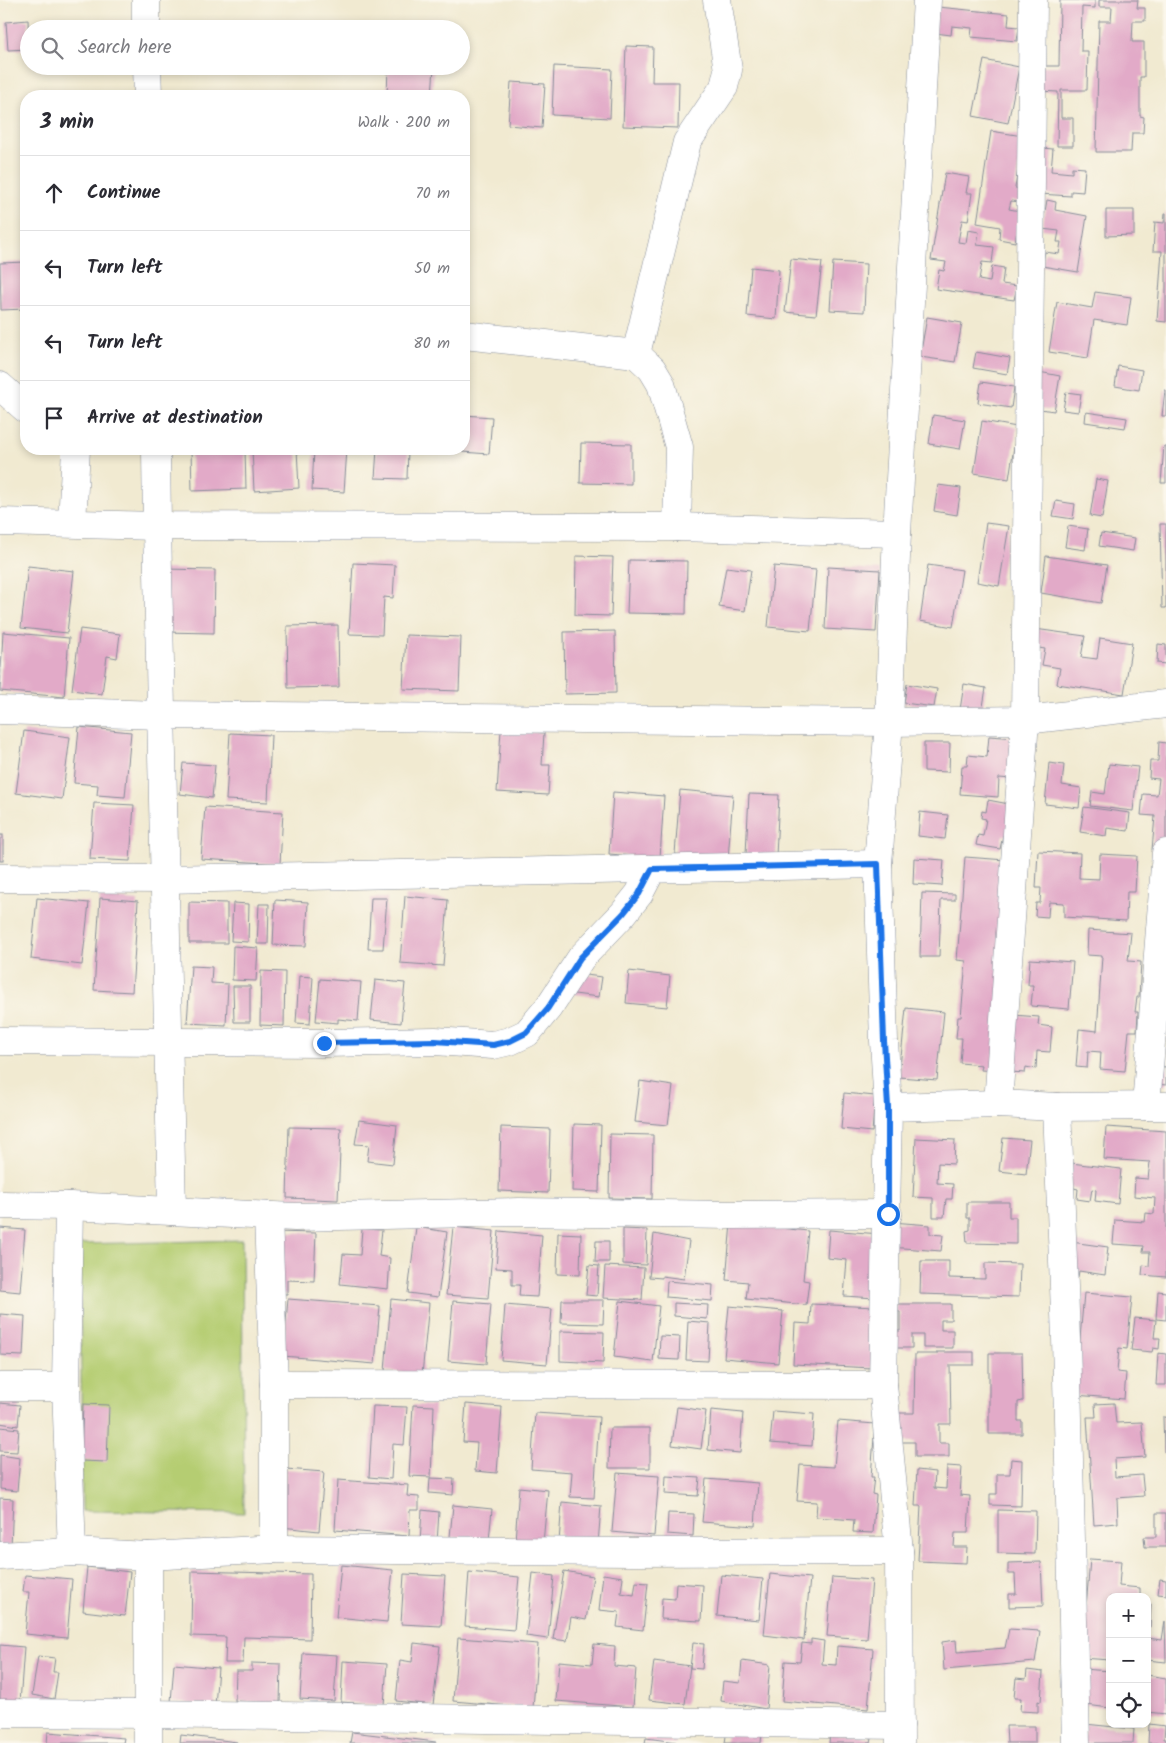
<!DOCTYPE html>
<meta charset="utf-8">
<style>
:root{--surface:#fff;--page:#f2f2f3;--text:#2b2b33;--muted:#7c7c81;--line:#e1e1e2}
body{margin:0;font-family:Kalam,sans-serif;background:var(--page);color:var(--text)}
.controls{position:absolute;right:15px;bottom:15px;display:grid;overflow:hidden;border-radius:10px;box-shadow:0 2px 8px #0003}
.controls button{width:45px;height:45px;display:grid;place-items:center;padding:0;border:0;border-bottom:1px solid var(--line);background:var(--surface);color:var(--text);font:25px sans-serif}
.stop{position:absolute;width:15px;height:15px;margin:-11px;border:4px solid #1a73e8;border-radius:50%;background:#fff}
.stop.end{background:#1a73e8;border-color:#fff;box-shadow:0 1px 5px #0008}
.list{margin:0;padding:0;list-style:none}
h2{display:flex;justify-content:space-between;align-items:center;height:65px;margin:0;padding:0 20px;font-size:21px}
h2 small{font-size:16px;font-weight:400;color:var(--muted)}
.list li{display:grid;grid-template-columns:32px 1fr auto;gap:15px;align-items:center;box-sizing:border-box;height:75px;padding:0 20px;border-top:1px solid var(--line)}
.list b{display:block;font-size:19px;white-space:nowrap}
.list em{font-size:16px;font-style:normal;color:var(--muted)}
.icon{flex:none;width:28px;height:28px;fill:none;stroke:currentColor;stroke-width:2;stroke-linecap:round;stroke-linejoin:round}
.map{position:relative;flex:none;width:1166px;height:1743px;overflow:hidden}
.search{position:absolute;background:var(--surface);box-shadow:0 2px 8px #0003;left:20px;top:20px;width:450px;height:55px;display:flex;align-items:center;gap:12px;box-sizing:border-box;padding:0 18px;border-radius:28px;color:var(--muted);font-size:19px}
.panel{position:absolute;background:var(--surface);box-shadow:0 2px 8px #0003;left:20px;top:90px;width:450px;height:365px;border-radius:20px}
.map>svg:first-child{display:block}
.green{fill:#b5cd72;stroke:#687e68}
.building{fill:#e2aac8}
.lines{fill:none;stroke-linecap:round;stroke-linejoin:round}
.minor-casing{stroke:#868c98;stroke-width:29}
.minor{stroke:#fff;stroke-width:28}
.route{stroke:#1a73e8;stroke-width:6}
</style>
<div class="map">
<svg width="1166" height="1743" viewBox="0 0 1166 1743">
<rect width="100%" height="100%" fill="#fbf7ec"/>
<filter id="ink" filterUnits="userSpaceOnUse"><feTurbulence type="fractalNoise" baseFrequency=".02" numOctaves="2"/><feDisplacementMap in="SourceGraphic" scale="10" xChannelSelector="R" yChannelSelector="G"/><feConvolveMatrix kernelMatrix="1 2 1 2 8 2 1 2 1" color-interpolation-filters="sRGB"/></filter>
<filter id="wash" filterUnits="userSpaceOnUse"><feTurbulence type="fractalNoise" baseFrequency=".0096" numOctaves="4" result="noise"/><feDisplacementMap in="SourceGraphic" scale="20" xChannelSelector="R" yChannelSelector="G"/><feGaussianBlur stdDeviation="1.12" result="paint"/><feColorMatrix in="noise" values="0 0 0 0 0 0 0 0 0 0 0 0 0 0 0 0 0 1.4 0 .05"/><feComposite in="paint" operator="in"/></filter>
<g filter="url(#wash)">
<rect width="100%" height="100%" fill="#f1ead1"/>
<path class="green" d="M242 1240 244 1513 82 1511 80 1244Z"/>
<g id="blocks">
<g class="building">
<path d="M1060 0H1095V8L1082 7 1081 51H1088L1087 90H1061V118H1073V146H1057L1058 92 1037 91V66H1059Z"/>
<path d="M1099 0H1138L1137 8H1145V21H1133L1132 42H1144V77H1140V116L1144 117 1143 133H1132L1131 152H1096L1099 21H1111L1112 7H1099Z"/>
<path d="M938 7 1009 14 1008 26 1019 27 1017 41 971 37 972 28 952 26 951 35 935 33Z"/>
<path d="M28 20 29 49 8 50 6 22Z"/>
<path d="M626 46 653 47 652 82H679L678 128 623 126Z"/>
<path d="M984 60 1019 67 1008 123 973 116Z"/>
<path d="M388 66 434 67 432 96H387Z"/>
<path d="M554 66 612 69 610 118 552 115Z"/>
<path d="M511 82 545 84 542 128 508 125Z"/>
<path d="M991 131 1023 136 1015 188 1024 190 1021 202 1011 201 1009 209 1020 211 1015 242 999 239 1000 227 977 223Z"/>
<path d="M1042 148 1053 149 1051 171 1072 173V167L1085 168 1083 192 1071 191V196L1039 194Z"/>
<path d="M945 173 969 177 966 193H972L968 221 962 220 958 242 966 243 968 230 979 232 977 245 994 247 992 263 982 262 979 280 990 282 992 266 1004 268 1002 284 1017 286 1014 300 936 289 939 270 944 271 946 262 931 260Z"/>
<path d="M1047 200 1056 202 1055 210 1087 216 1078 272 1042 266 1045 252 1059 254 1061 242H1057L1059 231 1042 229Z"/>
<path d="M1106 210H1134V235L1106 236Z"/>
<path d="M1165 213H1166V322L1157 321 1162 251H1153L1155 222 1164 223Z"/>
<path d="M791 259 822 262 816 315 785 312Z"/>
<path d="M26 262V309L1 310 0 263Z"/>
<path d="M833 262 866 264 864 312 830 310Z"/>
<path d="M751 267 779 270 776 319 747 316Z"/>
<path d="M1095 292 1131 297 1127 325 1094 320 1088 358 1049 352 1057 302 1092 308Z"/>
<path d="M927 317 962 323 955 362 920 357Z"/>
<path d="M976 352 1010 358 1007 374 973 368Z"/>
<path d="M1118 366 1142 370 1139 390 1115 386Z"/>
<path d="M1039 372 1060 376 1054 411 1033 408Z"/>
<path d="M981 382 1014 387 1011 408 978 403Z"/>
<path d="M1165 390H1166V416H1162Z"/>
<path d="M1066 392 1081 394 1078 412 1063 410Z"/>
<path d="M1086 412 1127 418 1125 428 1085 422Z"/>
<path d="M464 415 492 417 489 454 462 452V449H464Z"/>
<path d="M933 415 965 420 960 449 929 444Z"/>
<path d="M982 421 1017 427 1009 479 974 473Z"/>
<path d="M581 443 631 444V484L580 483Z"/>
<path d="M1164 446H1166V483H1161Z"/>
<path d="M191 449H245L246 489 192 491Z"/>
<path d="M252 449H297L299 488 254 491Z"/>
<path d="M314 449H347L344 492 312 490Z"/>
<path d="M377 449H408L407 479 375 478Z"/>
<path d="M1096 479 1108 481 1102 518 1090 516Z"/>
<path d="M938 485 961 488 957 515 934 511Z"/>
<path d="M1056 501 1075 504 1073 519 1053 516Z"/>
<path d="M986 523 1009 526 999 586 977 582Z"/>
<path d="M1160 524H1166V608H1162Z"/>
<path d="M1068 526 1088 529 1085 550 1065 547Z"/>
<path d="M1101 533 1135 538 1133 551 1099 546Z"/>
<path d="M576 556 613 557 611 616 575 615Z"/>
<path d="M1046 556 1107 565 1101 603 1041 593Z"/>
<path d="M629 560 687 561 686 614 627 613Z"/>
<path d="M353 563 395 565 393 598 384 597 382 635 349 634Z"/>
<path d="M928 565 962 570 953 627 920 621Z"/>
<path d="M28 566 74 571 67 633 21 628Z"/>
<path d="M774 566 816 570 810 631 768 627Z"/>
<path d="M726 567 751 570 745 611 719 607Z"/>
<path d="M828 567 880 570 876 632 825 629Z"/>
<path d="M163 569 215 570 214 633 162 632Z"/>
<path d="M338 625 339 687 288 688 287 626Z"/>
<path d="M80 629 120 634 117 658 107 656 102 694 72 690Z"/>
<path d="M1035 629 1085 636 1081 657 1097 659 1100 638 1132 643 1124 694 1057 684 1060 668 1042 665 1045 649 1032 647Z"/>
<path d="M615 631 616 693 565 694 564 632Z"/>
<path d="M3 632 69 638 64 697 0 691Z"/>
<path d="M406 635 461 637 459 691 403 689Z"/>
<path d="M1158 644 1166 645V664L1157 663Z"/>
<path d="M907 684 937 689 934 707 904 703Z"/>
<path d="M964 684 986 688 982 713 960 710Z"/>
<path d="M79 727 131 732 125 797 97 795 98 785 74 783Z"/>
<path d="M501 730 544 733 542 765H550L548 795 497 792Z"/>
<path d="M24 731 70 737 62 799 16 793Z"/>
<path d="M230 733 271 735 268 802 226 800Z"/>
<path d="M989 736 1016 738 1012 779 999 778 998 797 960 794 962 766H967L968 755 987 757Z"/>
<path d="M1159 742 1166 743V879L1161 851 1152 850 1155 816 1141 815 1143 794 1157 795 1159 779 1149 778 1150 761H1158Z"/>
<path d="M924 743H950L949 772 924 771Z"/>
<path d="M183 763 215 765 212 798 180 794Z"/>
<path d="M1049 763 1064 765 1062 785 1081 788 1079 808 1045 804Z"/>
<path d="M1109 764 1138 767 1133 811 1090 806 1092 792 1105 794Z"/>
<path d="M680 790 733 795 728 859 675 854Z"/>
<path d="M613 792 664 796 660 858 609 854Z"/>
<path d="M749 794 779 795 776 856 746 854Z"/>
<path d="M988 800 1014 805 1009 836 1003 835 1000 849 976 845 978 835 983 836 986 819 981 818 982 811 986 812Z"/>
<path d="M94 803 134 805 130 861 90 859Z"/>
<path d="M205 807 283 812 280 864 201 859Z"/>
<path d="M1084 807 1130 813 1128 831 1107 828 1106 836 1080 832Z"/>
<path d="M920 812 948 815 945 839 918 836Z"/>
<rect x="0" y="835" width="3" height="26"/>
<path d="M1038 851 1080 853 1079 878 1099 879 1100 854 1137 856 1135 892H1127L1126 921 1064 917V903L1049 902 1048 917 1035 916 1036 903H1040L1041 888H1036Z"/>
<path d="M965 857 1006 860 1001 1014 1039 1017 1038 1025 1052 1027 1050 1052 1037 1051 1036 1069 1026 1067 1025 1073 981 1070 982 1065 960 1063 962 1038H956L958 1017H961L966 961 957 960Z"/>
<path d="M914 858 944 860 942 886 913 884Z"/>
<path d="M922 893 955 894V900H941L939 957H920Z"/>
<path d="M405 896 448 900 443 966 400 963Z"/>
<path d="M37 898 89 903 82 965 31 959Z"/>
<path d="M100 898 138 901 132 992 94 990Z"/>
<path d="M371 898H387L383 949H368Z"/>
<path d="M275 900 308 902 306 946 273 945Z"/>
<path d="M189 902 227 903V943H189Z"/>
<path d="M233 903 249 904 248 942 231 941Z"/>
<path d="M259 904H269L268 944H257Z"/>
<path d="M1088 930 1131 933 1128 961 1141 962 1139 997H1137L1135 1012H1138L1137 1031H1129L1125 1071 1100 1069 1101 1052 1088 1051 1087 1068 1076 1067 1079 1029 1097 1031 1102 956 1087 955Z"/>
<path d="M233 946 258 948 256 981 232 980Z"/>
<path d="M1030 959 1073 962 1069 1009 1031 1006 1033 985H1028Z"/>
<path d="M191 966 212 967 211 983 228 984 226 1025 187 1023Z"/>
<path d="M261 971 285 972 284 1026 260 1025Z"/>
<path d="M629 971 670 976 667 1007 626 1003Z"/>
<path d="M577 974 602 977 599 997 574 994Z"/>
<path d="M299 976 313 977 310 1024 296 1023Z"/>
<path d="M320 979 361 982 358 1021 338 1019V1023L316 1021Z"/>
<path d="M375 980 405 983 401 1023 371 1020Z"/>
<path d="M233 986H250V1022H234Z"/>
<path d="M906 1008 944 1012 937 1080 899 1077Z"/>
<path d="M1158 1066 1166 1067V1085L1157 1084Z"/>
<path d="M640 1081 673 1086 668 1125 635 1122Z"/>
<path d="M844 1093 875 1096 872 1132 841 1129Z"/>
<path d="M359 1120 397 1125 393 1164 367 1161 369 1145 355 1144Z"/>
<path d="M574 1124 601 1125 599 1192 572 1191Z"/>
<path d="M289 1127 341 1128 338 1200 287 1198Z"/>
<path d="M501 1127 550 1129 548 1193 499 1191Z"/>
<path d="M1106 1127 1166 1131V1277L1142 1275 1143 1265 1149 1266 1150 1252H1143L1144 1246 1113 1244 1115 1220 1145 1222 1146 1213 1154 1214 1155 1198 1134 1196 1135 1178 1148 1179 1150 1162 1104 1159Z"/>
<path d="M610 1134 653 1135 652 1199 609 1198Z"/>
<path d="M916 1138 955 1140 954 1164 938 1163 937 1183 953 1184 952 1199H946L944 1217H933V1198L913 1197Z"/>
<path d="M1003 1138 1030 1140 1026 1174 999 1171Z"/>
<path d="M1071 1163 1121 1169 1118 1204 1095 1201 1096 1190 1092 1189 1090 1201 1077 1199 1078 1189 1070 1187Z"/>
<path d="M967 1202H1009V1217H1016V1244L967 1243 966 1231 970 1230V1218H967Z"/>
<path d="M892 1222 930 1225V1234L943 1235 941 1251 890 1247Z"/>
<path d="M731 1223 808 1231 803 1280 809 1281 806 1305 746 1299 748 1282 726 1280Z"/>
<path d="M416 1227 447 1232 438 1297 408 1293Z"/>
<path d="M453 1227 494 1231 488 1298 446 1295Z"/>
<path d="M0 1228 25 1230 20 1292 0 1290Z"/>
<path d="M362 1229 382 1230 379 1256 390 1258 388 1289 340 1284 343 1254 360 1255Z"/>
<path d="M623 1229 647 1230 646 1265 623 1264Z"/>
<path d="M829 1230 880 1234 875 1298 844 1296 847 1260 827 1258Z"/>
<path d="M499 1231 542 1235 537 1297 519 1296 520 1285H512V1269L496 1268Z"/>
<path d="M273 1232 316 1233 314 1281 287 1280V1294H271Z"/>
<path d="M558 1233 581 1234 580 1275 557 1274Z"/>
<path d="M654 1234 689 1241 684 1279 662 1276V1278L649 1277Z"/>
<path d="M596 1241H609V1262H595Z"/>
<path d="M1071 1242 1108 1247 1105 1275 1079 1271 1078 1277H1075Z"/>
<path d="M921 1261H949V1278L985 1279V1263L1020 1264 1019 1297 920 1294Z"/>
<path d="M589 1265 599 1266 597 1296 586 1295Z"/>
<path d="M605 1266 644 1268 642 1300 603 1298Z"/>
<path d="M667 1281 713 1285 712 1301 666 1297Z"/>
<path d="M1158 1291 1166 1292V1320L1156 1319Z"/>
<path d="M1084 1293 1132 1297 1127 1349 1119 1348 1117 1372 1126 1373 1124 1399 1075 1395Z"/>
<path d="M288 1299 380 1306 375 1364 283 1356Z"/>
<path d="M391 1299 429 1303 422 1375 385 1371Z"/>
<path d="M562 1300H604L603 1324 561 1323Z"/>
<path d="M453 1301 491 1304 486 1364 448 1361Z"/>
<path d="M620 1301 659 1306 653 1362 614 1357Z"/>
<path d="M674 1303 708 1305 707 1319 674 1316Z"/>
<path d="M811 1304 875 1307 872 1368 793 1364 795 1323 810 1324Z"/>
<path d="M896 1304H951V1320H941V1330H953V1348H923V1335H912V1348H890V1331H900V1312L895 1311Z"/>
<path d="M505 1305 552 1309 547 1364 501 1360Z"/>
<path d="M729 1306 783 1311 778 1363 724 1358Z"/>
<path d="M0 1314 25 1316 23 1356 0 1355Z"/>
<path d="M1135 1318 1156 1320 1154 1338H1160L1159 1349 1153 1348 1152 1352 1131 1350Z"/>
<path d="M688 1321 710 1323 708 1361 686 1360Z"/>
<path d="M560 1331 604 1332 603 1363 560 1361Z"/>
<path d="M660 1336 680 1337 679 1360 659 1359Z"/>
<path d="M937 1352H974V1365H950L951 1424H939V1443H949V1457H915V1442H895V1413H914L915 1354H937Z"/>
<path d="M989 1353H1022L1023 1401 1018 1402V1421H1022V1434H989Z"/>
<path d="M1158 1353 1166 1354V1385H1156Z"/>
<path d="M0 1403 20 1405 18 1426 0 1423Z"/>
<path d="M1114 1403 1116 1423 1142 1422 1145 1457 1114 1459 1115 1477 1142 1475 1144 1496 1117 1498 1118 1523 1094 1525 1087 1417H1096L1095 1404Z"/>
<path d="M83 1404 109 1405 107 1462 81 1461Z"/>
<path d="M466 1404 502 1407 497 1473 475 1471 477 1443 463 1442Z"/>
<path d="M413 1405 434 1406 431 1477 409 1476Z"/>
<path d="M373 1406 407 1407 404 1445 393 1444 391 1479 369 1477Z"/>
<path d="M677 1407 706 1411 701 1449 672 1445Z"/>
<path d="M711 1410 743 1413 740 1453 708 1450Z"/>
<path d="M773 1411 814 1414 812 1446 770 1443Z"/>
<path d="M535 1413 599 1417 594 1498 570 1497 572 1472 531 1469Z"/>
<path d="M1163 1417H1166V1452H1164Z"/>
<path d="M838 1421 875 1424 871 1477H874L872 1494 876 1495 873 1533 853 1532 854 1520 816 1517 817 1502 797 1501 800 1465 834 1467Z"/>
<path d="M0 1427 19 1429 17 1452 0 1451Z"/>
<path d="M610 1428H650V1468H609Z"/>
<path d="M0 1455 20 1458 17 1491 0 1489Z"/>
<path d="M1011 1459 1022 1460 1021 1506 990 1505V1494H997V1474H1010Z"/>
<path d="M947 1466 962 1467 960 1495 970 1496 968 1533H955L954 1547H967L966 1563 918 1561 921 1506H915L917 1470 935 1472 934 1488 946 1489Z"/>
<path d="M286 1469 324 1472 319 1531 281 1527Z"/>
<path d="M617 1473 659 1476 654 1536 612 1532Z"/>
<path d="M666 1476 700 1478 698 1496 665 1494Z"/>
<path d="M430 1478 454 1479 453 1495 429 1493Z"/>
<path d="M706 1479 758 1483 755 1526 702 1522Z"/>
<path d="M338 1480 408 1485 407 1496 419 1497V1510H410L409 1536 335 1530Z"/>
<path d="M519 1487 548 1490 543 1543 515 1541Z"/>
<path d="M0 1498 13 1499 11 1547H0Z"/>
<path d="M562 1502 601 1506 598 1545 559 1542Z"/>
<path d="M453 1505 492 1509 489 1541 450 1537Z"/>
<path d="M422 1510 439 1512 437 1543 420 1542Z"/>
<path d="M998 1510 1036 1511 1035 1554 998 1553Z"/>
<path d="M668 1513 694 1514 693 1536 667 1534Z"/>
<path d="M1156 1513H1166V1547H1145L1144 1537H1156Z"/>
<path d="M1090 1559 1121 1561 1119 1586 1140 1588V1597H1110V1660L1082 1658Z"/>
<path d="M1041 1562 1043 1606 1009 1607V1594H1016L1015 1574H1008V1563Z"/>
<path d="M341 1565 393 1570 387 1622 336 1617Z"/>
<path d="M87 1567 130 1572 125 1616 83 1611Z"/>
<path d="M192 1571 311 1574 310 1639 244 1637 243 1663H225L226 1637 191 1636Z"/>
<path d="M564 1571 593 1576 586 1620 571 1617 567 1641 553 1639Z"/>
<path d="M469 1572 519 1577 514 1630 465 1626Z"/>
<path d="M533 1573 554 1576 548 1639 526 1636Z"/>
<path d="M404 1574 445 1576 441 1626 401 1624Z"/>
<path d="M603 1574 623 1577 621 1593 634 1595 636 1582 648 1583 643 1630 617 1627 619 1612 599 1610Z"/>
<path d="M770 1574 810 1578 804 1640 764 1635Z"/>
<path d="M25 1575 72 1579 67 1638 25 1634 29 1592H23Z"/>
<path d="M721 1575 763 1579 759 1620 717 1616Z"/>
<path d="M832 1577 872 1580 867 1639 827 1636Z"/>
<path d="M1160 1579 1166 1580V1595L1158 1594Z"/>
<path d="M676 1583 703 1585 701 1621 661 1619 662 1598 675 1599Z"/>
<path d="M1147 1604H1151L1150 1627H1147Z"/>
<path d="M1165 1621 1166 1662 1147 1660V1638L1162 1640Z"/>
<path d="M1009 1629 1040 1631 1035 1662 944 1670 942 1642 956 1640 957 1652 1005 1648Z"/>
<path d="M458 1638 538 1644 533 1708 453 1701Z"/>
<path d="M811 1639 824 1641 822 1664 836 1665 837 1646 873 1649 868 1709 782 1701 785 1661 800 1662 802 1643 811 1644Z"/>
<path d="M414 1643 440 1646 433 1705 396 1701 400 1660 412 1662Z"/>
<path d="M693 1643 704 1644 702 1669 690 1668Z"/>
<path d="M594 1644 615 1646 614 1666 636 1668 633 1707 556 1701 559 1661 592 1664Z"/>
<path d="M0 1645 24 1647 20 1703 0 1701Z"/>
<path d="M303 1653 337 1655 334 1701 300 1699Z"/>
<path d="M38 1656 55 1658 53 1672H58L54 1699 32 1695Z"/>
<path d="M343 1661 387 1664 384 1705 341 1702Z"/>
<path d="M654 1661 690 1666 685 1704 649 1700Z"/>
<path d="M742 1661 770 1665 766 1709 721 1701 723 1681 740 1683Z"/>
<path d="M252 1663 281 1664 280 1703 235 1701 236 1671H252Z"/>
<path d="M174 1664 218 1668 215 1706 171 1702Z"/>
<path d="M1082 1669 1110 1671V1708L1078 1704Z"/>
<path d="M1027 1670 1043 1672 1041 1702 1038 1701V1712L1020 1711 1021 1698H1014L1016 1678 1026 1679Z"/>
<path d="M1147 1675 1166 1678V1714L1147 1712Z"/>
<path d="M1085 1724 1134 1729 1133 1743H1083Z"/>
<path d="M1149 1724 1165 1726 1164 1739H1166V1743H1148Z"/>
<path d="M1006 1726H1035V1743H1007Z"/>
<path d="M727 1729 762 1733 761 1743H725Z"/>
<path d="M48 1732 124 1738 123 1743H47Z"/>
<path d="M352 1732 436 1742V1743H350Z"/>
<path d="M830 1733 872 1739 871 1743H829Z"/>
<path d="M181 1735 237 1742V1743H180Z"/>
<path d="M646 1738 676 1742 675 1743H645Z"/>
</g>
</g>
</g>
<g filter="url(#ink)">
<use href="#blocks" fill-opacity="0" stroke="#868c98" stroke-width="1"/>
<g class="lines">
<defs>
<g id="minor">
<path d="M146 0V29"/>
<path d="M147 66 148 96"/>
<path d="M464 335 636 354 652 369 661 384 679 447 677 527"/>
<path d="M636 354 687 142 724 87 728 70 717 0"/>
<path d="M0 386 26 409"/>
<path d="M156 449 157 526 172 1211"/>
<path d="M0 522 157 526 677 527 897 533"/>
<path d="M72 523 76 449"/>
<path d="M0 710 161 715 889 722 1025 720 1166 704"/>
<path d="M0 878 164 879 878 864"/>
<path d="M0 1041 324 1043 435 1041 493 1045 510 1041 527 1033 548 1008 581 958 623 914 639 894 652 869"/>
<path d="M998 1104 1025 720 1033 0"/>
<path d="M1146 1106 1166 853"/>
<path d="M888 1107 998 1104 1057 1107 1166 1106"/>
<path d="M1057 1107 1066 1338 1076 1743"/>
<path d="M0 1205 69 1206 295 1217 519 1212 732 1215 888 1214"/>
<path d="M69 1206 66 1387 72 1552"/>
<path d="M268 1216 274 1384V1549"/>
<path d="M274 1384 883 1385"/>
<path d="M0 1387H66"/>
<path d="M0 1556 72 1552 148 1556 274 1549 632 1552 899 1551"/>
<path d="M148 1556V1743"/>
<path d="M0 1713 148 1714 900 1725"/>
<path d="M900 1743 899 1551 883 1385 888 1107 884 1041 878 864 889 722 897 533 927 0"/>
</g>
</defs>
<use href="#minor" class="minor-casing"/>
<use href="#minor" class="minor"/>
</g>
</g>
<g class="lines" filter="url(#ink)">
<path class="route" d="M324 1043 435 1041 493 1045 510 1041 526 1033 548 1008 580 958 623 914 639 894 652 869 878 864 884 1041 888 1107V1214"/>
</g>
</svg>
<div class="controls">
<button>+</button>
<button>−</button>
<button><svg class="icon" aria-label="locate" viewBox="0 0 24 24"><circle cx="12" cy="12" r="6"/><path d="M12 2v4M12 18v4M2 12h4M18 12h4"/></svg></button>
</div>
<div class="stop" style="left:888px;top:1214px"></div>
<div class="stop end" style="left:324px;top:1043px"></div>
<div class="search"><svg class="icon" aria-label="search" viewBox="0 0 24 24"><circle cx="10" cy="10" r="6"/><path d="M15 15l6 6"/></svg>Search here</div>
<section class="panel">
<h2>3 min<small>Walk · 200 m</small></h2>
<ul class="list">
<li><svg class="icon" aria-label="ahead" viewBox="0 0 24 24"><path d="M12 20V5M6 11l6-6 6 6"/></svg><div><b>Continue</b></div><em>70 m</em></li>
<li><svg class="icon" aria-label="left" viewBox="0 0 24 24"><path d="M17 20v-9H6M10 6l-5 5 5 5"/></svg><div><b>Turn left</b></div><em>50 m</em></li>
<li><svg class="icon" aria-label="left" viewBox="0 0 24 24"><path d="M17 20v-9H6M10 6l-5 5 5 5"/></svg><div><b>Turn left</b></div><em>80 m</em></li>
<li><svg class="icon" aria-label="arrive" viewBox="0 0 24 24"><path d="M6 21V4h12l-3 4 3 4H6"/></svg><div><b>Arrive at destination</b></div></li>
</ul>
</section>
</div>
